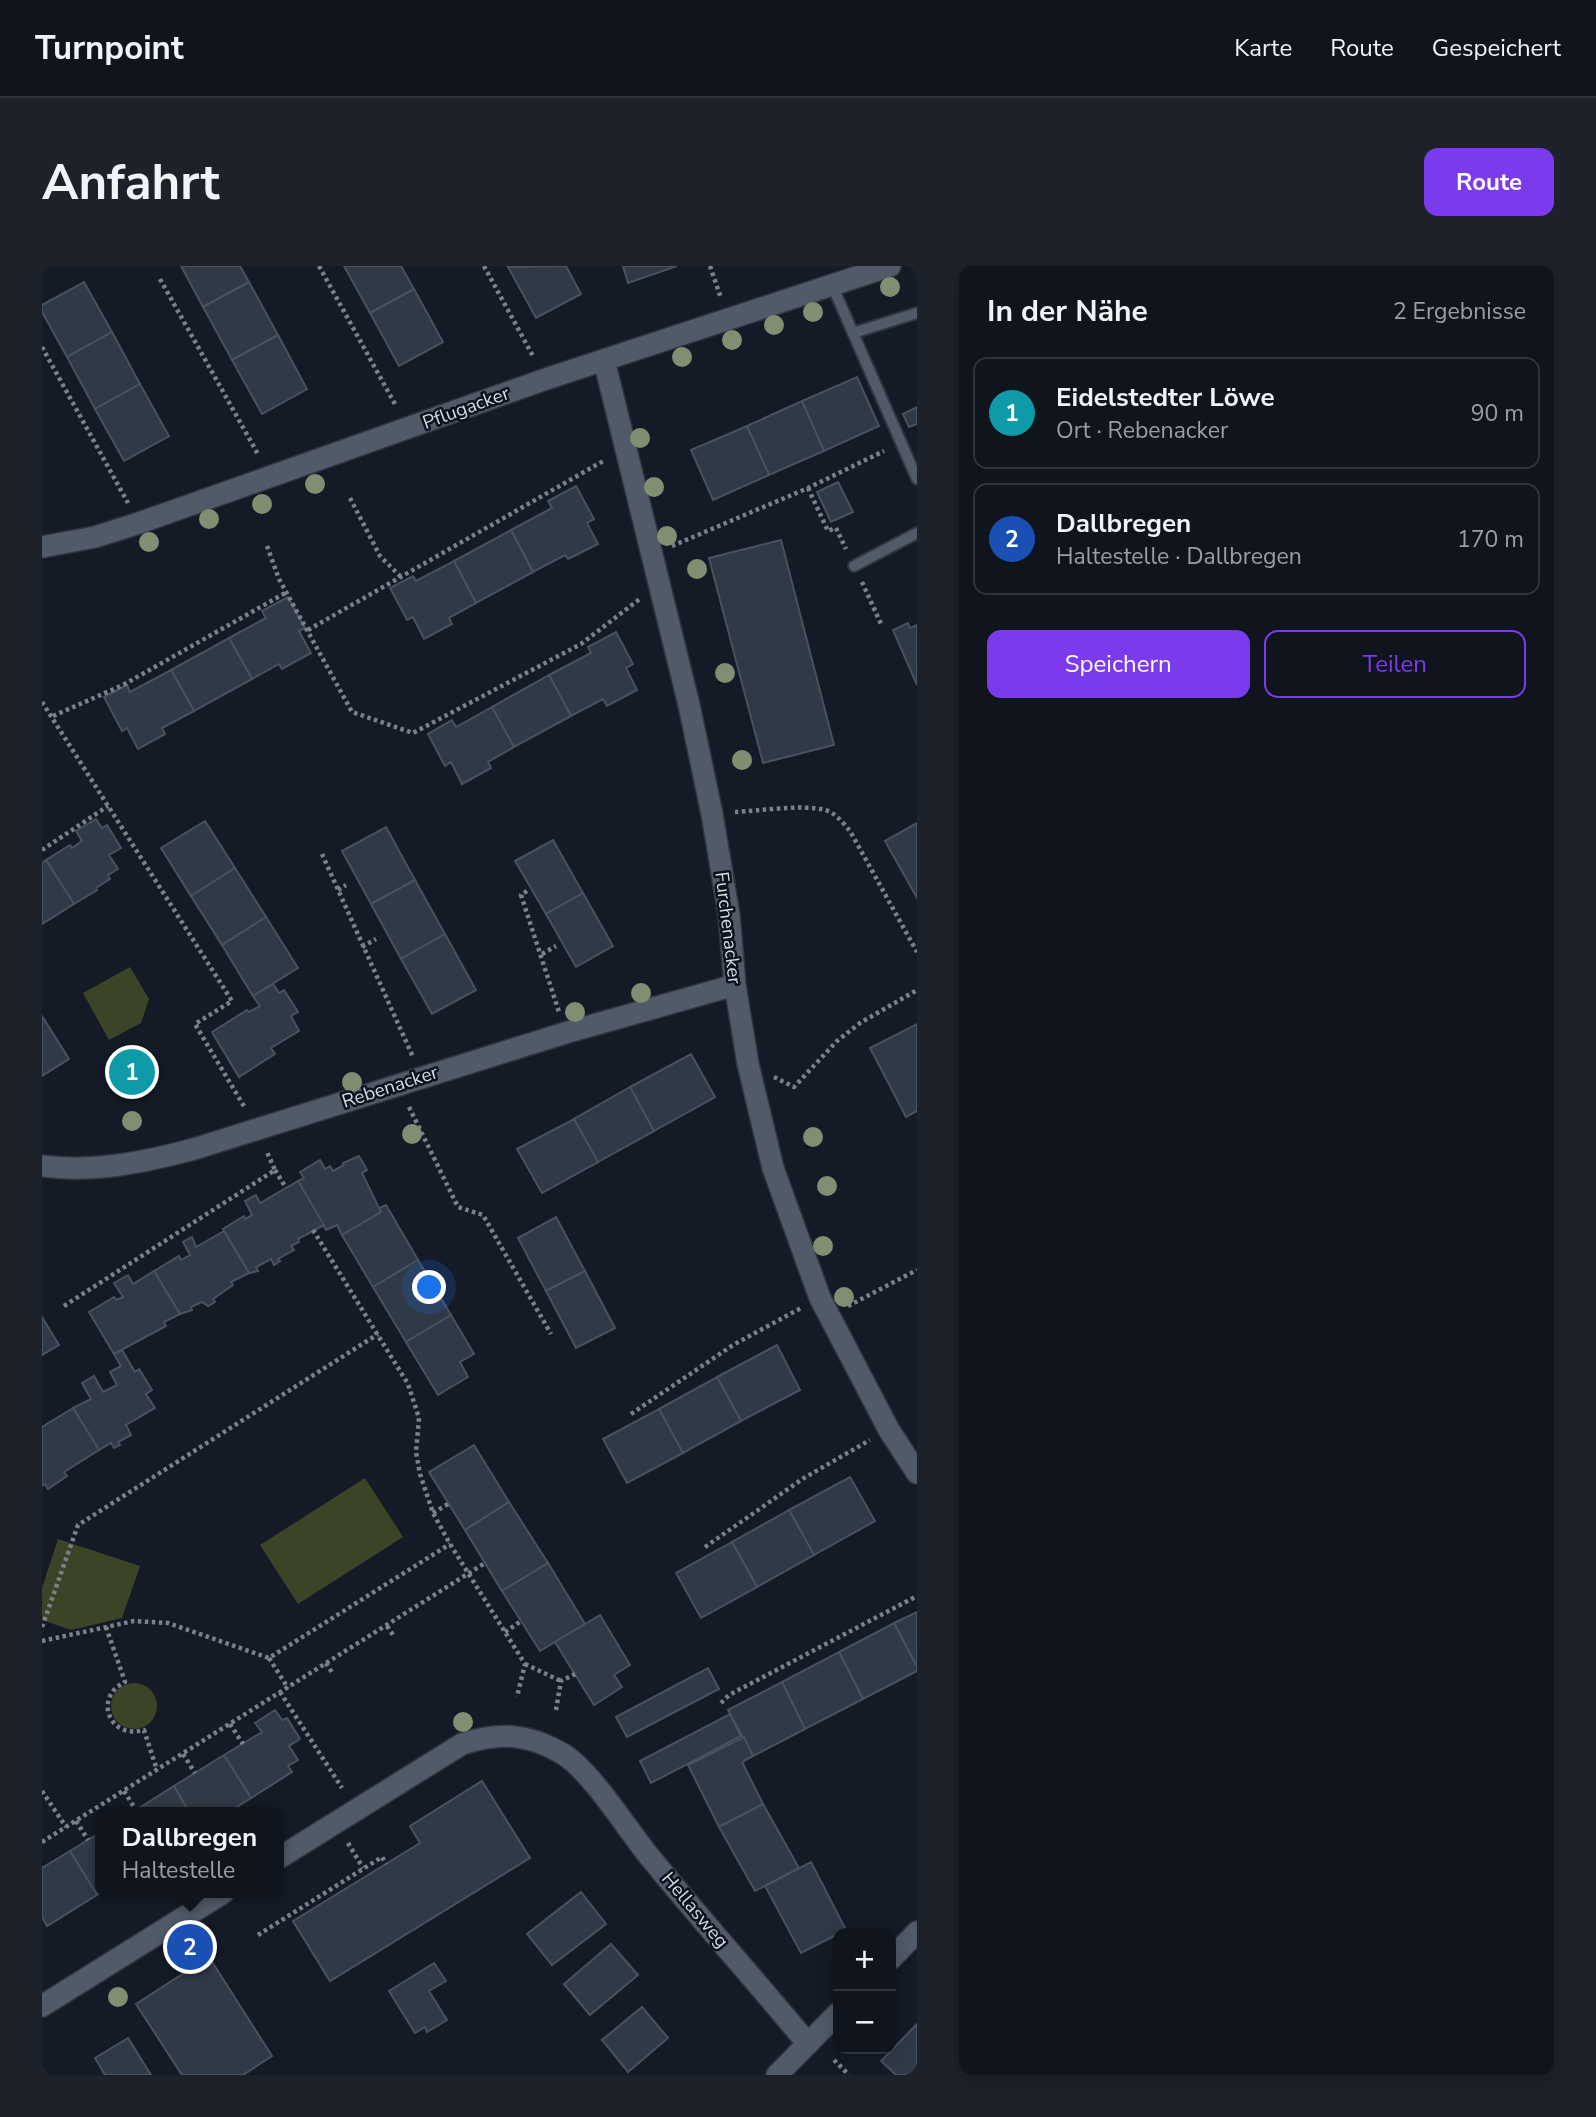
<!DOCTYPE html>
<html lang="de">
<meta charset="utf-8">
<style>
:root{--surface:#0f141d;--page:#1d212a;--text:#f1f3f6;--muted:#9b9ea4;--line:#2f333b;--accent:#7c3aed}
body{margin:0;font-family:"Nunito Sans",sans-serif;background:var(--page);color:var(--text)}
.controls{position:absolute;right:21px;bottom:21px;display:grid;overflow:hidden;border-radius:14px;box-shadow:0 4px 18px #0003}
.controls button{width:63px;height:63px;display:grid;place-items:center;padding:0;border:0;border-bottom:2px solid var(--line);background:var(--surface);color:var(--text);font:35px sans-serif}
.you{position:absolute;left:388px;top:1022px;width:24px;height:24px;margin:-18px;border:5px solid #fff;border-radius:50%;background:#1a73e8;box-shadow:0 0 0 10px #1a73e833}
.badge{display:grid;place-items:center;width:46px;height:46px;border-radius:50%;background:var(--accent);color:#fff;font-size:23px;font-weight:700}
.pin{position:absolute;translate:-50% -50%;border:4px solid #fff;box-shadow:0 2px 7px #0006}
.popup{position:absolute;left:53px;top:1541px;width:189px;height:91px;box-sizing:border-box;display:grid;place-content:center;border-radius:14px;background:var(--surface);filter:drop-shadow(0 2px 5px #0005);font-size:23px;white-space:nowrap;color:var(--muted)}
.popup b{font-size:26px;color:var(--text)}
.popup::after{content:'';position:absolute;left:50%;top:100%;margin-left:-14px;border:14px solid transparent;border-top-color:var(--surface)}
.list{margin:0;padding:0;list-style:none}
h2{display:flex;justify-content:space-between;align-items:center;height:91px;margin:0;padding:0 28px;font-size:30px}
h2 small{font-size:23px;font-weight:400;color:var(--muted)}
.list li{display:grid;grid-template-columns:46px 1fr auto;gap:21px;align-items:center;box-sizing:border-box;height:112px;margin:0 14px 14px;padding:0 14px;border:2px solid var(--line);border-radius:14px}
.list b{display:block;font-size:26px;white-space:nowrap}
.list p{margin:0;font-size:23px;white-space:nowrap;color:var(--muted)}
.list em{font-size:23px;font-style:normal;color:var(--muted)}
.actions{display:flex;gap:14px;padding:21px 28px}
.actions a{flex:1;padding:16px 0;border:2px solid var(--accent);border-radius:14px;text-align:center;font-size:24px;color:var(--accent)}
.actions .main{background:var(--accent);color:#fff}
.map{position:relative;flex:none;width:875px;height:1809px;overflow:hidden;border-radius:14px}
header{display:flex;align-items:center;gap:42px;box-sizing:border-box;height:98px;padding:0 35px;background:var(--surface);border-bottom:2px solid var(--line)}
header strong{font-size:33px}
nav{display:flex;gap:38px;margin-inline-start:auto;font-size:24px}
.intro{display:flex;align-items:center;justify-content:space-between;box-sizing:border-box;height:168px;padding:0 42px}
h1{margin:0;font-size:49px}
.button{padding:18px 32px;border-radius:14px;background:var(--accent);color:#fff;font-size:24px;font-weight:700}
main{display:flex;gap:42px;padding:0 42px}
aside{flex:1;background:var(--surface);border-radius:14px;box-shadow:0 4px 18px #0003}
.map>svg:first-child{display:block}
.green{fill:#3b4427}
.building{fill:#303946;stroke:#48525f;stroke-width:2}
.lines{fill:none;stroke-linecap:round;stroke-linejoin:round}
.lane-casing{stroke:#30353e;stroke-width:14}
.street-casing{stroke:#30353e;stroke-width:24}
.path{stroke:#7b818b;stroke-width:4.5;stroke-dasharray:3.5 3.5;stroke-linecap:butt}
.lane{stroke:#515a68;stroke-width:10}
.street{stroke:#515a68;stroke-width:21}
.tree{fill:#808f71}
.labels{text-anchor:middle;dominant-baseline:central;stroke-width:5;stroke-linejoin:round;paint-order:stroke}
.street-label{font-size:19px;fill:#d5dbe3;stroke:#0b121d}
</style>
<header>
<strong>Turnpoint</strong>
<nav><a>Karte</a><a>Route</a><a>Gespeichert</a></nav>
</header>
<div class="intro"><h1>Anfahrt</h1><a class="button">Route</a></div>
<main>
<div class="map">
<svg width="875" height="1809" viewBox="0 0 875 1809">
<rect width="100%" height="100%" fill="#141b27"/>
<g class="green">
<path d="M88 701 107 733 99 757 67 774 41 727Z"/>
<path d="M323 1212 361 1271 256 1338 218 1279Z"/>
<path d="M16 1273 98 1300 80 1352 29 1364 0 1354V1322Z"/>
<circle cx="92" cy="1440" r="23"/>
</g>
<g class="building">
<path d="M139 0H198L207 16 161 41Z"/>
<path d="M302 0H359L372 23 328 47Z"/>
<path d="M524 0 539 28 494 52 466 1Z"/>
<path d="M581 0H635L586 17Z"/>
<path d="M42 16 70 66 25 91 0 46V39Z"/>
<path d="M207 16 236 69 190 94 161 41Z"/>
<path d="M372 23 401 76 357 100 328 47Z"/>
<path d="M70 66 98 118 53 143 25 91Z"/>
<path d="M236 69 265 123 220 148 190 94Z"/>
<path d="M815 111 837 160 782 185 760 135Z"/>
<path d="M98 118 127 170 82 195 53 143Z"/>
<path d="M760 135 782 185 727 209 705 160Z"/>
<path d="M875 141V158L867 161 861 148Z"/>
<path d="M705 160 727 209 671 234 649 184Z"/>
<path d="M796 216 811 246 789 256 775 226Z"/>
<path d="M534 220 552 253 545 257 556 278 526 293 523 289 491 306 469 264 510 242 506 235Z"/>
<path d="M469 264 491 306 434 337 412 295Z"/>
<path d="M739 274 792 479 721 497 667 292Z"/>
<path d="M412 295 434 337 407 352 410 358 382 373 371 351 365 354 348 322 371 310 374 315Z"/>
<path d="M246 331 263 362 257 365 269 387 240 403 237 398 210 413 187 372 224 352 220 345Z"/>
<path d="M866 357 868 362 875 359V419L851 364Z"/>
<path d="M574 366 591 398 584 402 595 424 565 440 561 433 529 450 507 409 549 387 546 381Z"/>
<path d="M187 372 210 413 152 445 129 404Z"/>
<path d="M129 404 152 445 120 462 123 468 96 483 85 462 80 465 62 431 85 419 88 426Z"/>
<path d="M507 409 529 450 472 481 450 441Z"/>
<path d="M450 441 472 481 446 496 449 502 420 518 409 496 403 500 386 468 410 454 414 461Z"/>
<path d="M54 553 60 562 65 559 79 582 67 589 76 603 66 609 68 613 54 622 55 624 32 638 4 594 28 579 30 582 40 575 34 565Z"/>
<path d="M163 555 193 602 149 630 119 582Z"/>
<path d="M875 557V632L843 575Z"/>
<path d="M344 561 373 614 329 638 300 585Z"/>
<path d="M511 574 541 627 504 648 473 595Z"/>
<path d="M4 594 32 638 0 658V597Z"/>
<path d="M193 602 224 651 180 679 149 630Z"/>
<path d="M373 614 403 668 359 693 329 638Z"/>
<path d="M541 627 571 680 534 701 504 648Z"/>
<path d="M224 651 256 702 211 730 180 679Z"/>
<path d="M403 668 434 724 390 748 359 693Z"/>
<path d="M231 718 237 727 242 724 256 746 249 750 257 765 229 782 233 788 197 811 170 766 205 744 207 746 218 740 211 730Z"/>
<path d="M0 750 27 793 0 810Z"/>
<path d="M875 758V845L864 851 828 782Z"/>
<path d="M649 788 673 831 612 865 588 821Z"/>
<path d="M588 821 612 865 556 896 532 853Z"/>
<path d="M532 853 556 896 500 927 475 883Z"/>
<path d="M317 890 325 904 320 907 339 946 300 969 295 959 284 964 256 915 262 912 258 906 278 894 283 903 288 900 291 905 302 899 301 897Z"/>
<path d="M256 915 282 959 256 973 257 976 249 980 252 984 236 993 238 995 232 999 229 993 214 1001 216 1005 207 1007 181 963 202 950 203 953 210 949 203 935 214 929 218 937Z"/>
<path d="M344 939 376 994 331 1021 300 969 339 946 337 942Z"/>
<path d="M514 951 543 1005 504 1025 476 972Z"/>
<path d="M182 965 207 1007 189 1016 191 1019 171 1033 173 1036 166 1040 160 1036 149 1041 150 1044 138 1048 112 1005 137 990 139 994 148 989 141 976 150 971 154 981Z"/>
<path d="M376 994 409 1049 364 1076 331 1021Z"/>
<path d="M112 1005 138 1048 122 1056 124 1060 72 1088 47 1046 72 1031 74 1034 81 1031 72 1017 86 1009 91 1018Z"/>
<path d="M543 1005 573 1062 534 1082 504 1025Z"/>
<path d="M409 1049 432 1088 418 1096 426 1111 396 1129 364 1076Z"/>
<path d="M0 1051 17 1079 0 1089Z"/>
<path d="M735 1079 758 1124 699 1155 675 1111Z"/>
<path d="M80 1084 93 1106 97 1103 110 1124 104 1128 113 1142 84 1159 89 1169 76 1176 78 1179 72 1182 69 1177 57 1184 31 1142 49 1133 40 1117 52 1110 61 1126 75 1119 68 1106 79 1100 72 1088Z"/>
<path d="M675 1111 699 1155 641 1187 617 1143Z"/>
<path d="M31 1142 57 1184 22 1206 25 1210 6 1223 3 1218 0 1220V1161Z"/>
<path d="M617 1143 641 1187 585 1217 561 1173Z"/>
<path d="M432 1179 467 1236 423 1264 387 1206Z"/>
<path d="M808 1211 833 1255 772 1289 747 1244Z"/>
<path d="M467 1236 506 1297 460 1325 423 1264Z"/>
<path d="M747 1244 772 1289 715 1321 690 1276Z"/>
<path d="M690 1276 715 1321 659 1352 634 1307Z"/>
<path d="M506 1297 543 1358 498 1385 460 1325Z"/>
<path d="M875 1346V1401L852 1357Z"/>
<path d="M558 1349 588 1399 572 1409 580 1421 552 1439 513 1376Z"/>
<path d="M852 1357 875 1401V1405L821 1433 797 1386Z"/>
<path d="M797 1386 821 1433 763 1463 740 1416Z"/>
<path d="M666 1402 677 1423 585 1471 574 1451Z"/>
<path d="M740 1416 763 1463 711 1490 686 1444Z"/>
<path d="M233 1444 240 1454 245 1452 258 1473 247 1480 256 1494 246 1500 250 1506 209 1532 182 1489 220 1466 213 1457Z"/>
<path d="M688 1448 699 1470 609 1517 598 1495Z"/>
<path d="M702 1471 711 1490 700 1496 721 1538 677 1561 646 1499Z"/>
<path d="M182 1489 209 1532 187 1546H147L132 1520Z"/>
<path d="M440 1515 488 1592 288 1715 251 1655 378 1577 368 1560Z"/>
<path d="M132 1520 147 1546H90L94 1544Z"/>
<path d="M721 1538 757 1602 713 1625 677 1561Z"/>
<path d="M59 1566V1626L55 1629 28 1585Z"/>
<path d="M28 1585 55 1629 5 1660 0 1651V1602Z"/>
<path d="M769 1596 804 1664 759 1687 723 1620Z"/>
<path d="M539 1626 564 1658 510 1699 485 1668Z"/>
<path d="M569 1678 596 1709 548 1749 522 1718Z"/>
<path d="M167 1691 230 1790 201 1809H140L94 1738Z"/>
<path d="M392 1697 404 1715 387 1725 405 1754 385 1766 383 1761 373 1767 347 1725Z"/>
<path d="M600 1741 626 1772 586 1806 560 1774Z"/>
<path d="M875 1758V1809H854L839 1795Z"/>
<path d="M86 1772 109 1809H63L53 1792Z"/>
</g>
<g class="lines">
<defs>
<g id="lane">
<path d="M790 19 875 213"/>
<path d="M811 67 875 47"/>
<path d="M812 300 875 267"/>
</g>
<g id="street">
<path d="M562 94 647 439 670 548 687 649 693 719 706 798 731 902 778 1032 847 1164 875 1207"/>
<path d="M0 281 53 271 97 257 504 113 848 0"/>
<path d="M0 900C51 907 103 896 152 883L523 767 693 719"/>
<path d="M237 1592 420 1478C458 1466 486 1467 521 1488 549 1505 585 1563 607 1590 659 1654 714 1715 766 1778"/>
<path d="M849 1693 875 1666"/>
<path d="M0 1740 181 1627"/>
<path d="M735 1809 796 1747"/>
</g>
</defs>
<use href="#lane" class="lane-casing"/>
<use href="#street" class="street-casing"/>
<g class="path">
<path d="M277 0 354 140"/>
<path d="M442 0 492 92"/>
<path d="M668 0 679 32"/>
<path d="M118 13 217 190"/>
<path d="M0 81 86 237"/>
<path d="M766 222 786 265 794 262 804 283"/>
<path d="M308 232 338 290 359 311"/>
<path d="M225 280 237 313 310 446 371 467 539 378 599 332"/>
<path d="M630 280 766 222 842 185"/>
<path d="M820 316 839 358"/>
<path d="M266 364 563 194"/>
<path d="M0 436 190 735 153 758 203 842"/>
<path d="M11 450 81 419 245 326"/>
<path d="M693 546C716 545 762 538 783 544 794 547 801 557 808 565L875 686"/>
<path d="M0 584 66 540"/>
<path d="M280 588 371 791"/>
<path d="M296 624 304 619"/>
<path d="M485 625 479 629 517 746"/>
<path d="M320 681 334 673"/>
<path d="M500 688 514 680"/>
<path d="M732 811 752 821 795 775 818 757 875 724"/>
<path d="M367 841 416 941 441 949 509 1068"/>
<path d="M233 904 244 922"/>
<path d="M271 964 366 1118 377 1152 374 1186 378 1208 391 1247 408 1278 483 1398 475 1431"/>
<path d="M22 1040 233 904 224 884"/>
<path d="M806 1040 875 1004"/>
<path d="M589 1148 691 1079 759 1042"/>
<path d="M391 1247 406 1238"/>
<path d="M663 1281 762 1212 828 1174"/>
<path d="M345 1360 351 1369"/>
<path d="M0 1361 36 1259 336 1068"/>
<path d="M64 1361 83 1416C51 1431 67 1474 102 1464L115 1504"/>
<path d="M463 1366 479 1355"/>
<path d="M0 1375 92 1355 126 1357 227 1392 408 1278"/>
<path d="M227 1392 246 1422"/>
<path d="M284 1397 291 1408"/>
<path d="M483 1398 519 1415"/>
<path d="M238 1426 300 1522"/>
<path d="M679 1437 687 1429 875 1330"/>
<path d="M514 1444 519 1415 533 1408"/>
<path d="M188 1458 201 1478"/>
<path d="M141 1488 153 1507"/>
<path d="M0 1525 24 1561"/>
<path d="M82 1525 94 1544"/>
<path d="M34 1555 46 1574"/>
<path d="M0 1576 443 1297"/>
<path d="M306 1577 321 1602"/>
<path d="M216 1669 340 1591 344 1598"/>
<path d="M792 1794 807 1809"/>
</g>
<use href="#lane" class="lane"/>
<use href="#street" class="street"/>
</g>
<g class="tree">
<circle cx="848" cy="21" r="10"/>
<circle cx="771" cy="46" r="10"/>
<circle cx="732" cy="59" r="10"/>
<circle cx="690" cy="74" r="10"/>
<circle cx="640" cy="91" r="10"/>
<circle cx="598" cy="172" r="10"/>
<circle cx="273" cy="218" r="10"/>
<circle cx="612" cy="221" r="10"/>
<circle cx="220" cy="238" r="10"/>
<circle cx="167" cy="253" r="10"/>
<circle cx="625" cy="270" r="10"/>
<circle cx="107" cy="276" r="10"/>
<circle cx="655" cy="303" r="10"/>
<circle cx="683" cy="407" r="10"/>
<circle cx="700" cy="494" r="10"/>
<circle cx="599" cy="727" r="10"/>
<circle cx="533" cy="746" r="10"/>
<circle cx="310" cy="816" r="10"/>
<circle cx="90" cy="855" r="10"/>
<circle cx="370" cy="868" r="10"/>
<circle cx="771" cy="871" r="10"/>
<circle cx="785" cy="920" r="10"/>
<circle cx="781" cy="980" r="10"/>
<circle cx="802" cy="1031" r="10"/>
<circle cx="421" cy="1456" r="10"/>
<circle cx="76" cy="1731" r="10"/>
</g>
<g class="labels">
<g class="street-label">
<text transform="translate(424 142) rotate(-20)">Pflugacker</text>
<text transform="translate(686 662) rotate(83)">Furchenacker</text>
<text transform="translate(348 821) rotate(-18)">Rebenacker</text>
<text transform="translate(653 1644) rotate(50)">Hellasweg</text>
</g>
</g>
</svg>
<div class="controls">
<button>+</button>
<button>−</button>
</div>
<div class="you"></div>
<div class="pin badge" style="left:90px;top:806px;background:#0f9aa8">1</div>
<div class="pin badge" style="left:148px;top:1681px;background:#1a4fb4">2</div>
<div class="popup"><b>Dallbregen</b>Haltestelle</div>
</div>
<aside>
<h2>In der Nähe<small>2 Ergebnisse</small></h2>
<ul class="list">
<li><span class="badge" style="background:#0f9aa8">1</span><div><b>Eidelstedter Löwe</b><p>Ort · Rebenacker</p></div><em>90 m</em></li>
<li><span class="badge" style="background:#1a4fb4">2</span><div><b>Dallbregen</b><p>Haltestelle · Dallbregen</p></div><em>170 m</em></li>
</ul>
<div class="actions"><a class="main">Speichern</a><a>Teilen</a></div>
</aside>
</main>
